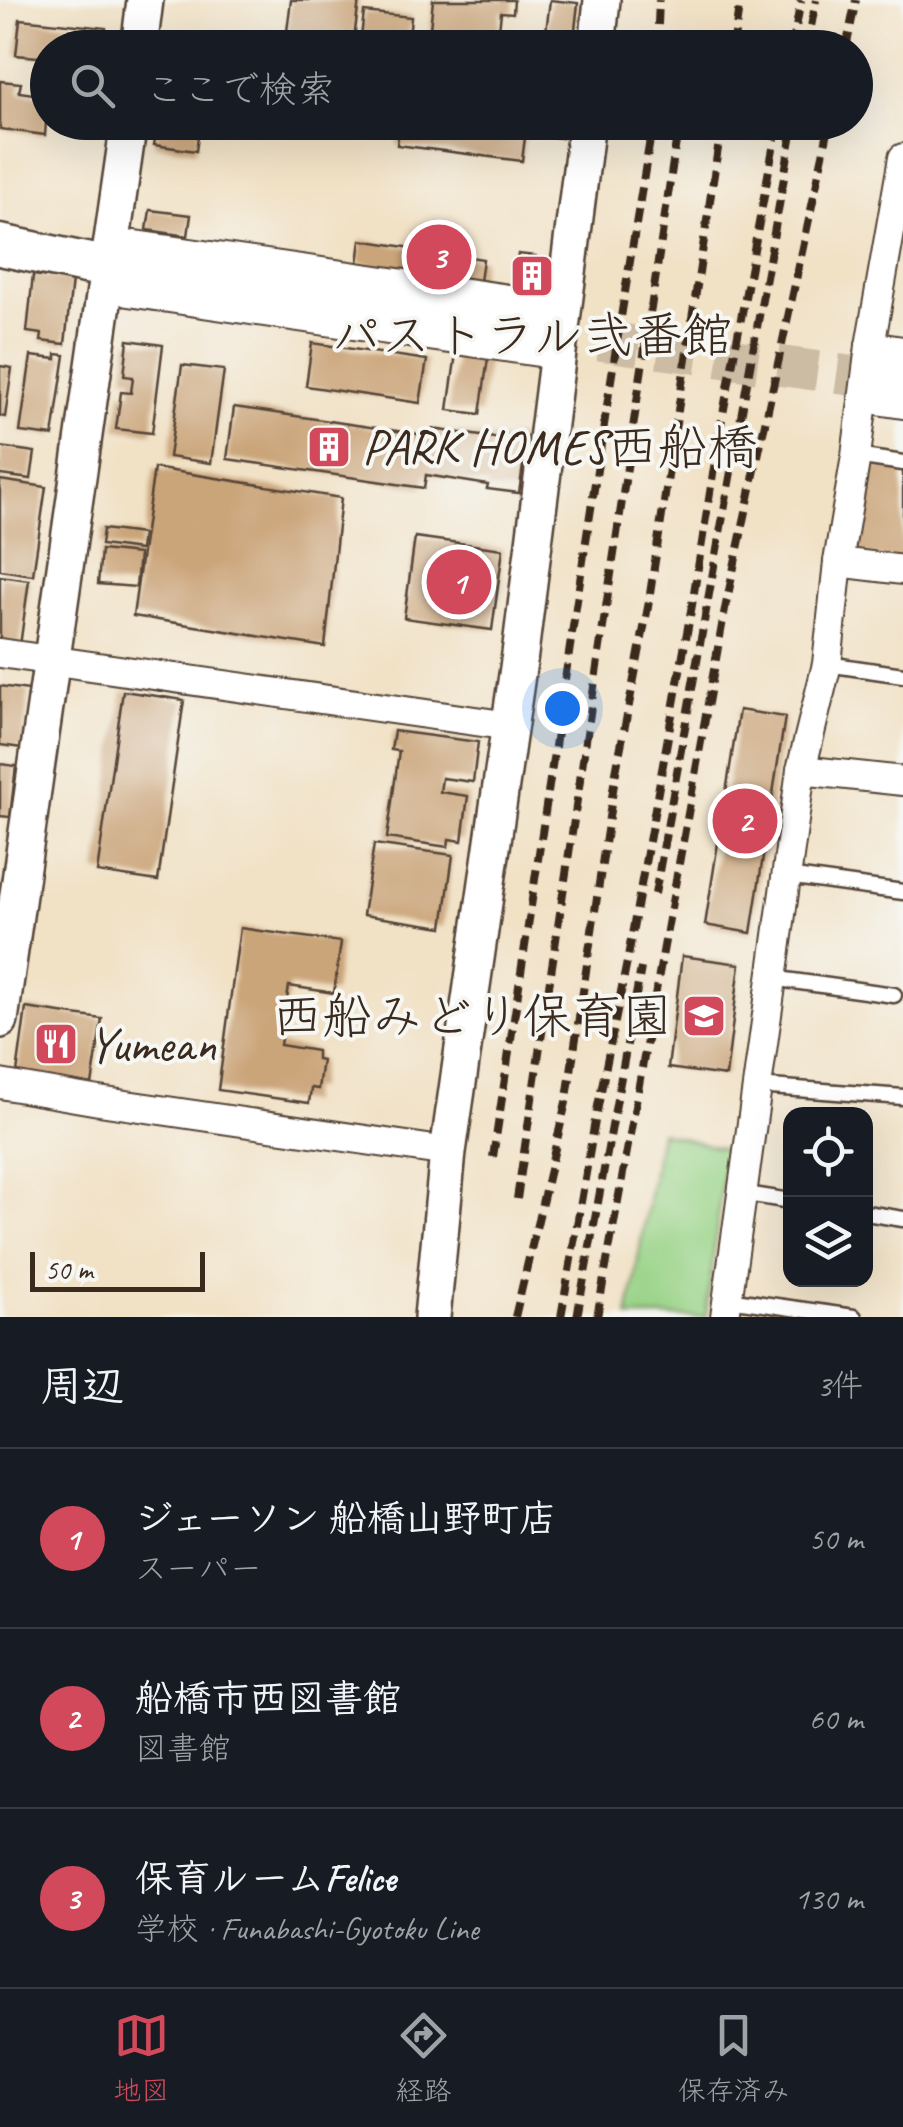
<!DOCTYPE html>
<html lang="ja">
<meta charset="utf-8">
<style>
:root{--surface:#171b24;--page:#242831;--text:#f1f3f6;--muted:#9ea1a6;--line:#363941;--accent:#d1495b}
body{margin:0;font-family:Caveat,"Klee One",sans-serif;background:var(--page);color:var(--text)}
.controls{position:absolute;right:30px;bottom:30px;display:grid;overflow:hidden;border-radius:20px;box-shadow:0 10px 40px #0002}
.controls button{width:90px;height:90px;display:grid;place-items:center;padding:0;border:0;border-bottom:2px solid var(--line);background:var(--surface);color:var(--text);font:50px sans-serif}
.scale{position:absolute;left:30px;bottom:25px;width:175px;box-sizing:border-box;padding-left:10px;border:5px solid #3b2a1e;border-top:0;font-size:28px;line-height:35px;white-space:nowrap;color:#3b2a1e;-webkit-text-stroke:8px #f6f6f2;paint-order:stroke}
.you{position:absolute;left:562px;top:708px;width:35px;height:35px;margin:-25px;border:8px solid #fff;border-radius:50%;background:#1a73e8;box-shadow:0 0 0 15px #1a73e833}
.badge{display:grid;place-items:center;width:65px;height:65px;border-radius:50%;background:var(--accent);color:#fff;font-size:32px;font-weight:700}
.pin{position:absolute;translate:-50% -50%;border:5px solid #fff;box-shadow:0 2px 10px #0006}
.list{margin:0;padding:0;list-style:none}
h2{display:flex;justify-content:space-between;align-items:center;height:130px;margin:0;padding:0 40px;font-size:42px}
h2 small{font-size:32px;font-weight:400;color:var(--muted)}
.list li{display:grid;grid-template-columns:65px 1fr auto;gap:30px;align-items:center;box-sizing:border-box;height:180px;padding:0 40px;border-top:2px solid var(--line)}
.list b{display:block;font-size:38px;white-space:nowrap}
.list p{margin:0;font-size:32px;white-space:nowrap;color:var(--muted)}
.list em{font-size:32px;font-style:normal;color:var(--muted)}
.icon{flex:none;width:55px;height:55px;fill:none;stroke:currentColor;stroke-width:2;stroke-linecap:round;stroke-linejoin:round}
.map{position:relative;flex:none;width:903px;height:1317px;overflow:hidden}
.search{position:absolute;background:var(--surface);box-shadow:0 10px 40px #0002;left:30px;right:30px;top:30px;height:110px;display:flex;align-items:center;gap:25px;box-sizing:border-box;padding:0 35px;border-radius:55px;color:var(--muted);font-size:38px}
.sheet{height:670px;background:var(--surface)}
nav{display:flex;justify-content:space-around;align-items:center;box-sizing:border-box;height:140px;border-top:2px solid var(--line);background:var(--surface);font-size:28px;color:var(--muted)}
nav a{display:grid;justify-items:center;gap:5px}
nav .on{color:var(--accent)}
.map>svg:first-child{display:block}
.park{fill:#99d387;stroke:#6a7e52;stroke-width:2.5}
.building{fill:#cba57a}
.lines{fill:none;stroke-linecap:round;stroke-linejoin:round}
.secondary-tunnel{stroke:#cdbca4;stroke-width:40;stroke-dasharray:40 20;stroke-linecap:butt}
.service-casing{stroke:#564537;stroke-width:19}
.minor-casing{stroke:#564537;stroke-width:32}
.tertiary-casing{stroke:#564537;stroke-width:40}
.secondary-casing{stroke:#564537;stroke-width:45}
.service{stroke:#fff;stroke-width:14}
.minor{stroke:#fff;stroke-width:28}
.tertiary{stroke:#fff;stroke-width:35}
.secondary{stroke:#fff;stroke-width:40}
.rail{stroke:#3b2a1e;stroke-width:8;stroke-dasharray:15 8;stroke-linecap:butt}
.labels{text-anchor:middle;dominant-baseline:central;stroke-width:8;stroke-linejoin:round;paint-order:stroke}
.poi-label{font-size:50px;fill:#3b2a1e;stroke:#f6f6f2;text-anchor:start}
</style>
<div class="map">
<svg width="903" height="1317" viewBox="0 0 903 1317">
<rect width="100%" height="100%" fill="#f6f6f2"/>
<filter id="ink" filterUnits="userSpaceOnUse"><feTurbulence type="fractalNoise" baseFrequency=".01" numOctaves="2"/><feDisplacementMap in="SourceGraphic" scale="20" xChannelSelector="R" yChannelSelector="G"/><feConvolveMatrix kernelMatrix="1 2 1 2 8 2 1 2 1" color-interpolation-filters="sRGB"/></filter>
<filter id="wash" filterUnits="userSpaceOnUse"><feTurbulence type="fractalNoise" baseFrequency=".0048" numOctaves="4" result="noise"/><feDisplacementMap in="SourceGraphic" scale="40" xChannelSelector="R" yChannelSelector="G"/><feGaussianBlur stdDeviation="2.25" result="paint"/><feColorMatrix in="noise" values="0 0 0 0 0 0 0 0 0 0 0 0 0 0 0 0 0 1.4 0 .05"/><feComposite in="paint" operator="in"/></filter>
<g filter="url(#wash)">
<rect width="100%" height="100%" fill="#f1e1c5"/>
<path class="park" d="M660 1132 726 1150 706 1317H628Z"/>
<g id="blocks">
<g class="building">
<path d="M291 0H359L353 47 286 39Z"/>
<path d="M433 0H514L513 13 501 12 497 48H428Z"/>
<path d="M550 0 578 3 573 48H544Z"/>
<path d="M364 12 411 17 408 48 360 46Z"/>
<path d="M20 19 106 28 104 48H48V58L16 55Z"/>
<path d="M0 81 21 83 19 92 48 96 45 135 0 129Z"/>
<path d="M158 122H200L196 151 154 145Z"/>
<path d="M400 122H527L522 161 397 145Z"/>
<path d="M540 122H565L562 138 538 135Z"/>
<path d="M150 210 191 215 188 236 147 230Z"/>
<path d="M361 240 483 259 480 282 358 263Z"/>
<path d="M518 254 536 256V261L549 264 546 291 514 287Z"/>
<path d="M33 275 72 280 65 344 41 341 42 334 27 332Z"/>
<path d="M128 340 163 345 152 433 116 429 121 392 131 393 133 377 124 376Z"/>
<path d="M312 343 427 360 420 403 306 386Z"/>
<path d="M456 353 488 358 480 414 448 410Z"/>
<path d="M56 354 65 355 53 436 20 432 31 356 56 359Z"/>
<path d="M182 365 224 370 211 463 169 457Z"/>
<path d="M0 366 12 368 5 417 0 416Z"/>
<path d="M234 407 431 436 432 429 509 440V435L527 438 519 493 487 489 488 485 426 475 424 488 227 459Z"/>
<path d="M0 447 35 452 31 479 0 475Z"/>
<path d="M866 465 903 470V561L854 554Z"/>
<path d="M154 468 341 498 325 647 133 616Z"/>
<path d="M0 480 46 487 33 575 0 570Z"/>
<path d="M103 529 142 534 140 550 101 545Z"/>
<path d="M415 537 503 549 492 630 404 618Z"/>
<path d="M101 550 139 554 136 587 98 584Z"/>
<path d="M0 576 29 580 20 646 0 643Z"/>
<path d="M0 686 29 690 22 748 0 745Z"/>
<path d="M123 691 184 700 158 881 97 872Z"/>
<path d="M739 710 785 717 751 933 705 925Z"/>
<path d="M394 731 478 742 473 782 442 778 440 792 468 796 462 841 449 839 448 847 387 838 399 751 391 750Z"/>
<path d="M0 764 16 766 10 817 0 816Z"/>
<path d="M374 844 453 855 443 927 363 915Z"/>
<path d="M240 928 341 942 334 993 289 986 280 1045 317 1051V1059L322 1060 318 1089 311 1088 309 1103 218 1090Z"/>
<path d="M682 956 740 964 726 1076 668 1068Z"/>
<path d="M26 1008 102 1019 92 1085 17 1073Z"/>
</g>
</g>
</g>
<g filter="url(#ink)">
<use href="#blocks" fill-opacity="0" stroke="#564537" stroke-width="2.5"/>
<g class="lines">
<path class="secondary-tunnel" d="M540 332 881 380"/>
<defs>
<g id="service">
<path d="M856 456 903 463"/>
<path d="M827 664 903 675"/>
<path d="M787 876 903 892"/>
<path d="M771 978 894 995"/>
<path d="M757 1086 903 1097"/>
<path d="M741 1193 790 1201"/>
<path d="M866 1213 903 1219"/>
<path d="M728 1299 854 1317"/>
</g>
<g id="minor">
<path d="M870 346 903 351"/>
<path d="M559 355 128 292 109 266 135 245 564 307"/>
<path d="M863 398 903 404"/>
<path d="M838 562 903 570"/>
<path d="M0 653 510 726"/>
<path d="M801 770 903 781"/>
<path d="M0 1084 99 1101 448 1152"/>
<path d="M725 1317 801 770 827 664 838 562 856 456 870 346 903 158"/>
</g>
<g id="tertiary">
<path d="M139 48 145 0"/>
<path d="M597 48 602 0"/>
<path d="M0 1020 129 122"/>
<path d="M432 1317 448 1152 520 654 587 122"/>
</g>
<g id="secondary">
<path d="M0 245 85 263 540 332"/>
<path d="M881 380 903 383"/>
</g>
</defs>
<use href="#service" class="service-casing"/>
<use href="#minor" class="minor-casing"/>
<use href="#tertiary" class="tertiary-casing"/>
<use href="#secondary" class="secondary-casing"/>
<use href="#service" class="service"/>
<use href="#minor" class="minor"/>
<use href="#tertiary" class="tertiary"/>
<use href="#secondary" class="secondary"/>
<g class="rail">
<path d="M657 48 659 0"/>
<path d="M733 48 740 0"/>
<path d="M792 48 801 0"/>
<path d="M807 48 816 0"/>
<path d="M846 48 856 0"/>
<path d="M655 894 794 122"/>
<path d="M493 1157C546 812 595 466 653 122"/>
<path d="M517 1199 677 135"/>
<path d="M515 1317 567 1098 615 777 648 607 722 122"/>
<path d="M561 1317 595 1121 627 962 692 605 720 430 778 122"/>
<path d="M577 1317 641 968"/>
<path d="M597 1317 725 609 830 122"/>
</g>
</g>
</g>
<defs>
<symbol id="building-square" viewBox="-11 -11 22 22"><rect x="-9" y="-9" width="18" height="18" rx="4" fill="#d1495b" stroke="#f6f6f2"/><path d="M-4-6H4V6H1V3H-1V6H-4ZM-2.5-4.3h1.7v1.8h-1.7ZM.8-4.3h1.7v1.8H.8ZM-2.5-1h1.7V.8h-1.7ZM.8-1h1.7V.8H.8Z" fill="#fff"/></symbol>
<symbol id="school-square" viewBox="-11 -11 22 22"><rect x="-9" y="-9" width="18" height="18" rx="4" fill="#d1495b" stroke="#f6f6f2"/><path d="M0-5L7-2L0 1L-7-2ZM-4 1L0 2.5L4 1V4Q0 6-4 4Z" fill="#fff"/></symbol>
<symbol id="restaurant-square" viewBox="-11 -11 22 22"><rect x="-9" y="-9" width="18" height="18" rx="4" fill="#d1495b" stroke="#f6f6f2"/><path d="M-5-6h1v4h1v-4h1v4h1v-4h1v5L-1.5 .5V6h-2V.5L-5-1ZM5-6V6H3V1.5H1.5Q1.5-4 5-6Z" fill="#fff"/></symbol>
</defs>
<g fill-rule="evenodd">
<use href="#building-square" x="507" y="251" width="50" height="50"/>
<use href="#building-square" x="304" y="422" width="50" height="50"/>
<use href="#school-square" x="679" y="991" width="50" height="50"/>
<use href="#restaurant-square" x="31" y="1019" width="50" height="50"/>
</g>
<g class="labels">
<g class="poi-label">
<text x="532" y="335" text-anchor="middle">パストラル弐番館</text>
<text x="362" y="447">PARK HOMES西船橋</text>
<text x="672" y="1016" text-anchor="end">西船みどり保育園</text>
<text x="88" y="1044">Yumean</text>
</g>
</g>
</svg>
<div class="controls">
<button><svg class="icon" aria-label="locate" viewBox="0 0 24 24"><circle cx="12" cy="12" r="6"/><path d="M12 2v4M12 18v4M2 12h4M18 12h4"/></svg></button>
<button><svg class="icon" aria-label="layers" viewBox="0 0 24 24"><path d="M12 4l9 5-9 5-9-5zM3 14l9 5 9-5"/></svg></button>
</div>
<div class="scale">50 m</div>
<div class="you"></div>
<div class="pin badge" style="left:459px;top:582px">1</div>
<div class="pin badge" style="left:745px;top:821px">2</div>
<div class="pin badge" style="left:439px;top:257px">3</div>
<div class="search"><svg class="icon" aria-label="search" viewBox="0 0 24 24"><circle cx="10" cy="10" r="6"/><path d="M15 15l6 6"/></svg>ここで検索</div>
</div>
<section class="sheet">
<h2>周辺<small>3件</small></h2>
<ul class="list">
<li><span class="badge">1</span><div><b>ジェーソン 船橋山野町店</b><p>スーパー</p></div><em>50 m</em></li>
<li><span class="badge">2</span><div><b>船橋市西図書館</b><p>図書館</p></div><em>60 m</em></li>
<li><span class="badge">3</span><div><b>保育ルームFelice</b><p>学校 · Funabashi-Gyotoku Line</p></div><em>130 m</em></li>
</ul>
</section>
<nav>
<a class="on"><svg class="icon" aria-label="map" viewBox="0 0 24 24"><path d="M3 6l6-2 6 2 6-2v14l-6 2-6-2-6 2zM9 4v14M15 6v14"/></svg>地図</a>
<a><svg class="icon" aria-label="directions" viewBox="0 0 24 24"><path d="M12 3l9 9-9 9-9-9zM9 14v-3h6M13 9l2 2-2 2"/></svg>経路</a>
<a><svg class="icon" aria-label="saved" viewBox="0 0 24 24"><path d="M7 4h10v16l-5-4-5 4z"/></svg>保存済み</a>
</nav>
